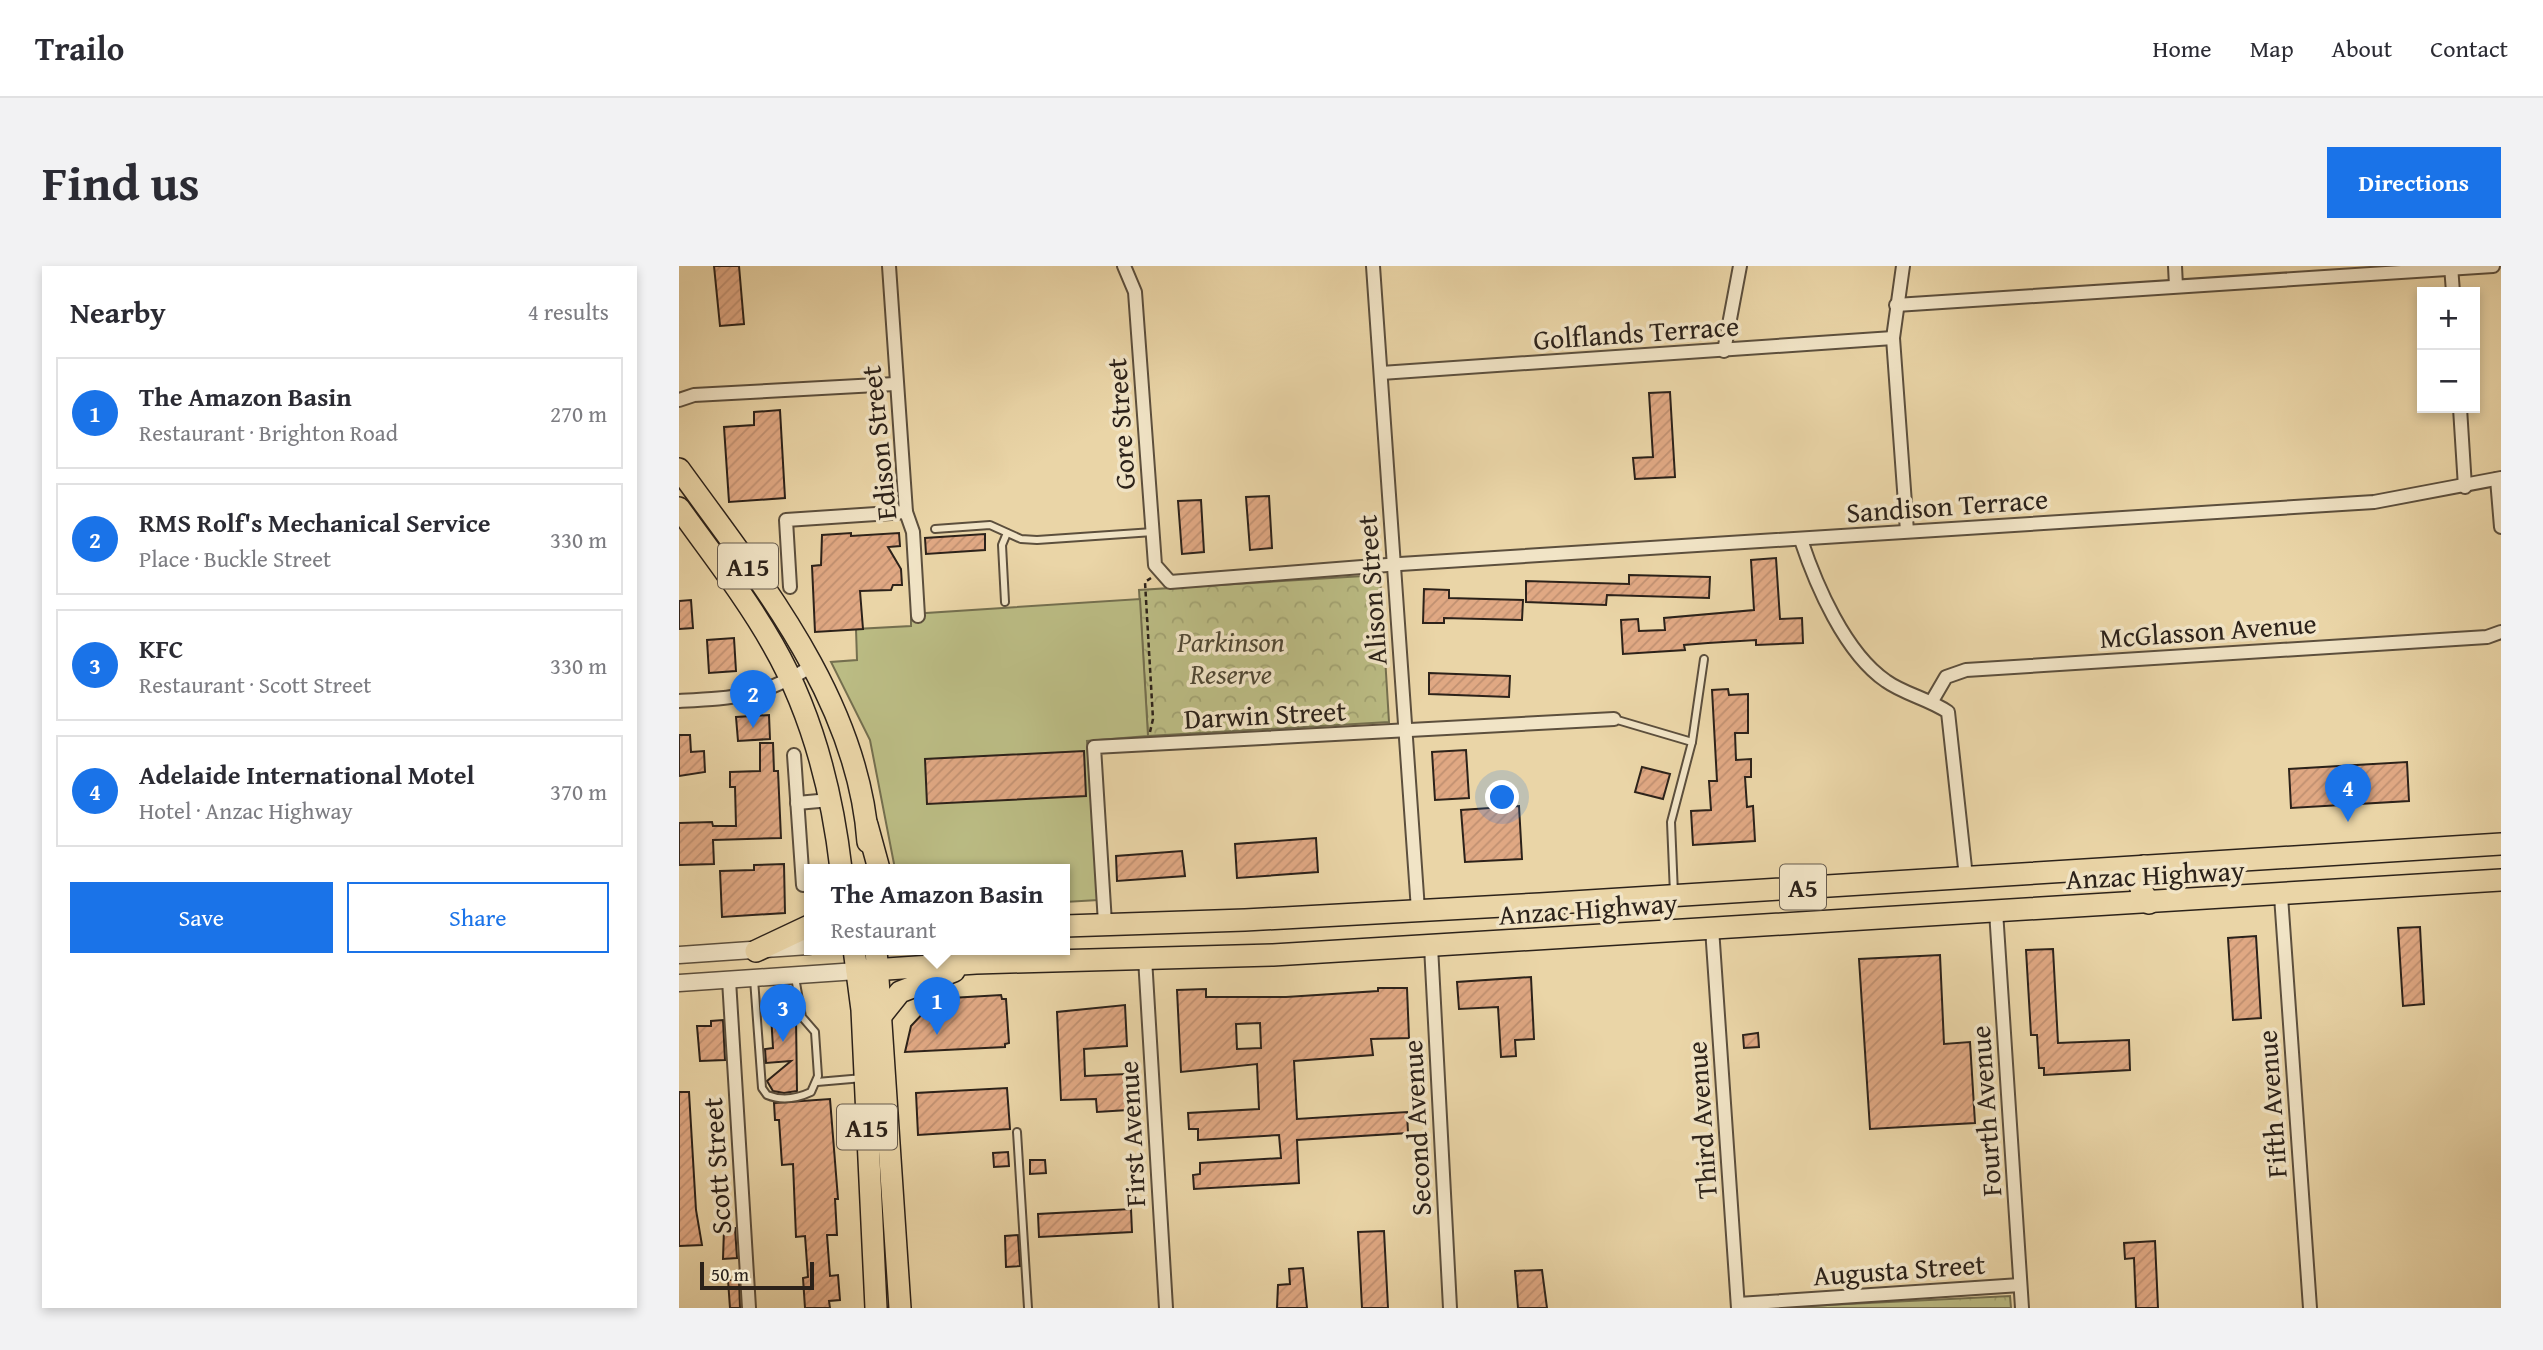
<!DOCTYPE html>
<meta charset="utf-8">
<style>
:root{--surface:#fff;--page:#f2f2f3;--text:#2b2b33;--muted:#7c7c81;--line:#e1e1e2;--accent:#1a73e8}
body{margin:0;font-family:"Gentium Book Plus",serif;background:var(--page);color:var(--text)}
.controls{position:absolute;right:21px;top:21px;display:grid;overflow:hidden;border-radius:0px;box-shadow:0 4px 10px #0003}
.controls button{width:63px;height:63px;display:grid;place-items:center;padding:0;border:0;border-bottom:2px solid var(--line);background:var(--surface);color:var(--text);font:35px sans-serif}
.scale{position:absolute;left:21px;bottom:18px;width:114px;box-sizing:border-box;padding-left:7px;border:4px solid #2c221a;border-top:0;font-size:19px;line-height:24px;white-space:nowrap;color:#2c221a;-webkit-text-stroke:5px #f1e4c6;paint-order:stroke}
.you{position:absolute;left:824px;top:532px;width:24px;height:24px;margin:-18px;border:5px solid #fff;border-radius:50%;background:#1a73e8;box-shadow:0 0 0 10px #1a73e833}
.badge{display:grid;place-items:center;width:46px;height:46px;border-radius:50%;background:var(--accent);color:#fff;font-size:23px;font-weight:700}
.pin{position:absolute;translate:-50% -58px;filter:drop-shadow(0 2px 4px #0008)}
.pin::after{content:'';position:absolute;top:37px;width:24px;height:21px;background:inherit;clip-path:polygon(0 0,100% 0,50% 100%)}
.popup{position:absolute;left:125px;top:598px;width:266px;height:91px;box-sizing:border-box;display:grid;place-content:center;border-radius:0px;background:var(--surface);filter:drop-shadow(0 2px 5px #0005);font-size:23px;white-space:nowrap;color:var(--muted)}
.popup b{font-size:26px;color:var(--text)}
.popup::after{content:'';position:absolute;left:50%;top:100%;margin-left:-14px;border:14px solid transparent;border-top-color:var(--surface)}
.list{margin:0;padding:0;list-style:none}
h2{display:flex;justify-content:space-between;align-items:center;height:91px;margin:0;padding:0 28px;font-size:30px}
h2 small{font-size:23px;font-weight:400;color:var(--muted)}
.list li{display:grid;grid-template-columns:46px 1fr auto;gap:21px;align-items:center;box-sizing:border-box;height:112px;margin:0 14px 14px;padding:0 14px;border:2px solid var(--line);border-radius:0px}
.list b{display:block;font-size:26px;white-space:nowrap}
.list p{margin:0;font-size:23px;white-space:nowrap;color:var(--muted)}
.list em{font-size:23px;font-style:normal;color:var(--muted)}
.actions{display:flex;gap:14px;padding:21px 28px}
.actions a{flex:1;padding:16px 0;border:2px solid var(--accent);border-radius:0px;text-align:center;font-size:24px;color:var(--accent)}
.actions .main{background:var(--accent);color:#fff}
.map{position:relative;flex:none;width:1822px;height:1042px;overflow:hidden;border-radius:0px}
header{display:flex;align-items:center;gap:42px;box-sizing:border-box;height:98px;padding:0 35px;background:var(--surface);border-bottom:2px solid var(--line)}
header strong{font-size:33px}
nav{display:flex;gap:38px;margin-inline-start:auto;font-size:24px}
.intro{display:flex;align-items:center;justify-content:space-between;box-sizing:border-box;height:168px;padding:0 42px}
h1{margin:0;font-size:49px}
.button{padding:18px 32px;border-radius:0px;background:var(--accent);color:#fff;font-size:24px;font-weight:700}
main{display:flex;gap:42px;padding:0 42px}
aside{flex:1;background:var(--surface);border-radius:0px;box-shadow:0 4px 10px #0003}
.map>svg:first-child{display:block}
.forest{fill:url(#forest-crowns);stroke:#746f4f;stroke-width:2}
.pitch{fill:#bbbc84;stroke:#746f4f;stroke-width:2}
.building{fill:url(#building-hatch);stroke:#2c221a;stroke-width:2;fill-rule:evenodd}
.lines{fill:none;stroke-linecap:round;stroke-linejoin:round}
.service-casing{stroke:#5c4f3d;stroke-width:10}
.minor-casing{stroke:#5c4f3d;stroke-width:16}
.tertiary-casing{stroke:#5c4f3d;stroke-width:19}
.primary-casing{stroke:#2c221a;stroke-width:24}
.trunk-casing{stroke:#2c221a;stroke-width:24}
.path{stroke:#2c221a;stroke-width:2.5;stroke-dasharray:5 3.5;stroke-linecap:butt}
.service{stroke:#f1e4c6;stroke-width:6}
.minor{stroke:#f1e4c6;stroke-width:12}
.tertiary{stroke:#f1e4c6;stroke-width:16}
.primary{stroke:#ead5a7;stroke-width:21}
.trunk{stroke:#ead5a7;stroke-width:21}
.labels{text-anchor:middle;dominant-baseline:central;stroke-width:7;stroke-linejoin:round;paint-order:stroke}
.shield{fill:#f1e4c6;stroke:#675c4e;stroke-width:2}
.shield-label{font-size:26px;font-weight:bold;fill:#2c221a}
.street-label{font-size:28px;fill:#2c221a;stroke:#f1e4c6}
.park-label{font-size:28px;font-style:italic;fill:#504834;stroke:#f1e4c6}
</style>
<header>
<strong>Trailo</strong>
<nav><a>Home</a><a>Map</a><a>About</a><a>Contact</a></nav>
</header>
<div class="intro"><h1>Find us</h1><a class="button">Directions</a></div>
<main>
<aside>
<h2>Nearby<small>4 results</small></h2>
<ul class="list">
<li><span class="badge">1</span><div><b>The Amazon Basin</b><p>Restaurant · Brighton Road</p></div><em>270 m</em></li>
<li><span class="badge">2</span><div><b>RMS Rolf's Mechanical Service</b><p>Place · Buckle Street</p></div><em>330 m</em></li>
<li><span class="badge">3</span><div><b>KFC</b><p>Restaurant · Scott Street</p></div><em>330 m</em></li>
<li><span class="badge">4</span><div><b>Adelaide International Motel</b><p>Hotel · Anzac Highway</p></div><em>370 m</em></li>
</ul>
<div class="actions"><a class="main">Save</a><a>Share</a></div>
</aside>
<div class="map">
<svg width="1822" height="1042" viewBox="0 0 1822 1042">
<defs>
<pattern id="forest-crowns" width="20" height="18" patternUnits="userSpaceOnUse" patternTransform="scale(1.75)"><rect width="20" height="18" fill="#bbbc84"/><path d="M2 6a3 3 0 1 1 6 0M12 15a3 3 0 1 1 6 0" fill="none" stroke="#a1a171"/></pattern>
<pattern id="building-hatch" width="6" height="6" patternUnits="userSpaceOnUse" patternTransform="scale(1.75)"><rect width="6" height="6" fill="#e0a883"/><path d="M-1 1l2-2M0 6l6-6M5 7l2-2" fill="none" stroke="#c09071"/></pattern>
</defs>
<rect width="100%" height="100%" fill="#ead5a7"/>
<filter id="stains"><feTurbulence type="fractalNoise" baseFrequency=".00286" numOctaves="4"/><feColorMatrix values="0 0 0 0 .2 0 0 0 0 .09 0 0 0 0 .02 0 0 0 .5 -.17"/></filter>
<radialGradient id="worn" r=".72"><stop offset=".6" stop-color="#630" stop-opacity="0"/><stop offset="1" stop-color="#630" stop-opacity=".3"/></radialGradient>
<g class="forest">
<path d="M701 309 710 456 469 470 460 324Z"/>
<path d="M1331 1030 1332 1042H1088Z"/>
</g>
<path class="pitch" d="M461 333 469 470 408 475 419 634 386 636V603H216L191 474 152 396 178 394 177 363 232 360V348Z"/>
<g class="building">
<path d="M35 0H60L65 58 41 60Z"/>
<path d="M991 126 996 211 956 213 954 192 974 191 970 127Z"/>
<path d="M101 144 106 232 50 236 45 161 75 159V146Z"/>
<path d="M590 230 593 282 571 284 567 231Z"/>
<path d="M522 234 525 286 503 288 499 235Z"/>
<path d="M172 267V270L220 267 221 280 209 281 222 303 223 319H214L212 324 181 325 184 363 136 366 133 300 142 299 143 269Z"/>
<path d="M306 268V284L247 288 246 272Z"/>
<path d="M1097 292 1101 353 1123 352 1124 377 1077 379V374L1029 377 1005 379 1006 384 944 388 942 354 959 353 960 365 986 364 985 352 1075 344 1072 294Z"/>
<path d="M950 309 1031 311 1030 332 928 329 927 339 847 336V315L950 318Z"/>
<path d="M745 323 770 324V332L844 334 843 354 765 352V357H744Z"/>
<path d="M12 334 14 362 0 363V335Z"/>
<path d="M55 372 57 405 30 407 28 374Z"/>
<path d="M750 407 831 410 830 431 750 428Z"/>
<path d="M1049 423 1050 429 1069 428V467H1056L1057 494 1072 493V511H1066L1068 541 1074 540 1076 575 1014 579 1012 545 1032 544 1030 515H1038L1033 424Z"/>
<path d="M90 449 91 473 59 475 57 451Z"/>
<path d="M0 469H11L12 486 25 485 26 506 0 510Z"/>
<path d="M81 477H94L95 505H99L102 572 34 574 35 598 0 599V557L33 556 34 560H57L56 521H51V506L81 505Z"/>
<path d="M787 484 790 532 756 534 753 486Z"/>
<path d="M405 485 407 530 248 538 246 493Z"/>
<path d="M1728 496 1730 535 1612 542 1610 503Z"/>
<path d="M963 501 991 508 984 533 956 526Z"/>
<path d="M840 540 843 593 786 596 782 544Z"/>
<path d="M637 572 639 606 558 612 556 578Z"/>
<path d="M503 585 506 610 438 615 437 590Z"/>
<path d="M105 598 106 647 43 651 41 605 75 604V599Z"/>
<path d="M1741 661 1745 738 1724 740 1719 662Z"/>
<path d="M1577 670 1582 752 1554 754 1549 672Z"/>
<path d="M1374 683 1379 777 1450 774 1451 804 1365 809V802H1360L1358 769H1352L1347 684Z"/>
<path d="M1261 689 1265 778 1291 776 1296 857 1191 863 1180 693Z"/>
<path d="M852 711 855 773 836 774 837 790 822 791 819 741 780 743 778 716Z"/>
<path d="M699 722H728L730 772 692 773 694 789 615 795 618 853 728 846 729 867 618 874 620 917 515 923 514 909 521 908V897L602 892 600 869 519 874V863H510L509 847 580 843 578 798 502 806 498 724 527 723V731H607L699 725ZM581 757 582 782 558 783 557 758Z"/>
<path d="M322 729 323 733H327L330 777 326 778V781L226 786 232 760 248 743 272 735V732Z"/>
<path d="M446 739 448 780 405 783 406 810 447 808 449 844 418 846 417 833 382 834 378 746Z"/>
<path d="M109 747 110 751H117L118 825 105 827 94 825 88 815 112 795 87 797 86 783 94 782 92 748Z"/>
<path d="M44 754 46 794 21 795 18 760H32V755Z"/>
<path d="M1079 767 1080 781 1065 782 1064 769Z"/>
<path d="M328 822 331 863 239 869 237 827Z"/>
<path d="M0 826H10L17 944 23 979 0 980Z"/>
<path d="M151 833 159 933H156L158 969H148L151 1010 159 1009 161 1034 150 1035 151 1042H126L124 1012 129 1011 126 970 117 971 114 898 103 899 100 854H96L95 837Z"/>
<path d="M329 886 330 900 315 901 314 887Z"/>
<path d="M351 894H366L367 907 351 908Z"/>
<path d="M452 943 453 966 360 971 359 948Z"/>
<path d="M56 962 58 992 44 993 45 963Z"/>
<path d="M705 965 709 1042H683L679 966Z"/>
<path d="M339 969 341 1000 327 1001 326 970Z"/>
<path d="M1476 975 1479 1042H1457L1455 992 1446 993 1445 977Z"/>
<path d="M624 1002 628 1042H598L599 1019 611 1018 610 1003Z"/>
<path d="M863 1004 868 1042H839L836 1005Z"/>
<path d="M49 1014H60L61 1042H51Z"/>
</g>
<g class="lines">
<defs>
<g id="service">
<path d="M256 263 311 259 342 273 358 274 474 266"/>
<path d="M326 336 323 279 328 267"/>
<path d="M935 453 1013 476 992 556 995 628"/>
<path d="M1013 476 1025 393"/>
<path d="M75 713 83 822 88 829C103 835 117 833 132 826L139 810 136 766 123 751 116 711"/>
<path d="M138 816 184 812"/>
<path d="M338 866 349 1042"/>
</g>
<g id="minor">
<path d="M210 0 227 246 234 266 239 350"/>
<path d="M445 0 456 26 476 299 491 316 721 298 1695 236 1822 212"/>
<path d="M694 0 739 644"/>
<path d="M1224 0 1214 72 1228 265"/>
<path d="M1496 0 1497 20"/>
<path d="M1772 0 1774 26"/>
<path d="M1217 39 1814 0"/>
<path d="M1045 85 1061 0"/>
<path d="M702 107 1214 72"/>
<path d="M0 134 15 129 216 118"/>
<path d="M1781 142 1786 221"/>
<path d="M1818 213 1822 261"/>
<path d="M1122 274C1137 319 1166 387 1207 415 1225 428 1250 433 1269 446L1287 611"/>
<path d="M111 321 107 254 227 246"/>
<path d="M0 435C56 432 84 431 133 400"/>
<path d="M1253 435 1267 411 1287 404 1808 371 1822 366"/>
<path d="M115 489 124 619"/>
<path d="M118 537 151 534"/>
<path d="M1602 630 1631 1042"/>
<path d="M1317 645 1343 1042"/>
<path d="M426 657 415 481 935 453"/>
<path d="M1033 662 1059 1042"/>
<path d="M752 680 771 1042"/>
<path d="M466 692 487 1042"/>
<path d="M50 714 70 1042"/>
<path d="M1059 1038 1341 1019"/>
</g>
<g id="tertiary">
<path d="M0 689 130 680"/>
<path d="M0 717 178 705"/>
</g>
<g id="primary">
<path d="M0 203C81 315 179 433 189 576"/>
<path d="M0 242C32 287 67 331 94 379 133 447 153 525 162 603"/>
<path d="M175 683 183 744 197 1042"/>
<path d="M197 683 221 1042"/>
<path d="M77 685 130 660"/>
</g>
<g id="trunk">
<path d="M188 559 200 603"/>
<path d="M1465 600C1455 612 1462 625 1470 637"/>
<path d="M386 660 566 654 861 638 1822 578"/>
<path d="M178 705 297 697 594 689 1822 614"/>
<path d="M201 751 221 726 275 705"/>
</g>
</defs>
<use href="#service" class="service-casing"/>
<use href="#minor" class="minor-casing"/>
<use href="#tertiary" class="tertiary-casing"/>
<use href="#primary" class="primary-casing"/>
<use href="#trunk" class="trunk-casing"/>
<path class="path" d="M471 466 474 453 466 316 472 312"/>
<use href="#service" class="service"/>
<use href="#minor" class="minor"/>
<use href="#tertiary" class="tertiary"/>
<use href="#primary" class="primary"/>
<use href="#trunk" class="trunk"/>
</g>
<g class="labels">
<g class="shield">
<rect x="39" y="277.5" width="60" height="45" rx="5"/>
<rect x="1101" y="598.5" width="46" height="45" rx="5"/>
<rect x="158" y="838.5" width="60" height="45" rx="5"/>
</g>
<g class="shield-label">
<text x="69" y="300">A15</text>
<text x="1124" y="621">A5</text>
<text x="188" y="861">A15</text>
</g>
<g class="street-label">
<text transform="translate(957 66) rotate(-4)">Golflands Terrace</text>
<text transform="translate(441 158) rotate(-94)">Gore Street</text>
<text transform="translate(199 177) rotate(-96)">Edison Street</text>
<text transform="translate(1268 239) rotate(-4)">Sandison Terrace</text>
<text transform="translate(692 324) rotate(-94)">Alison Street</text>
<text transform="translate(1529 364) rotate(-4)">McGlasson Avenue</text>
<text transform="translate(586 448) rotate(-3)">Darwin Street</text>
<text transform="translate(1476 608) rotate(-3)">Anzac Highway</text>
<text transform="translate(909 642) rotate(-4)">Anzac Highway</text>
<text transform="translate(1592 838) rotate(-94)">Fifth Avenue</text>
<text transform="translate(1306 845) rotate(-94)">Fourth Avenue</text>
<text transform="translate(1022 854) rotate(-94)">Third Avenue</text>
<text transform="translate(737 862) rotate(-93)">Second Avenue</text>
<text transform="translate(452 868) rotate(-93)">First Avenue</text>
<text transform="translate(37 900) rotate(-94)">Scott Street</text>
<text transform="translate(1220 1003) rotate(-4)">Augusta Street</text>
</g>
<g class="park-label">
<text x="552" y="375">Parkinson<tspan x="552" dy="32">Reserve</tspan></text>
</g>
</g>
<rect width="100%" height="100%" filter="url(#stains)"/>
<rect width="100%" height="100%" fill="url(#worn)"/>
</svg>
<div class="controls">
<button>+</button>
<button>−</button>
</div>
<div class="scale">50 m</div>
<div class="you"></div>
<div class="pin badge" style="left:258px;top:769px">1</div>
<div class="popup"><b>The Amazon Basin</b>Restaurant</div>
<div class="pin badge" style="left:74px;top:462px">2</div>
<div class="pin badge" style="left:104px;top:776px">3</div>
<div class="pin badge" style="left:1669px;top:556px">4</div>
</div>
</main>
